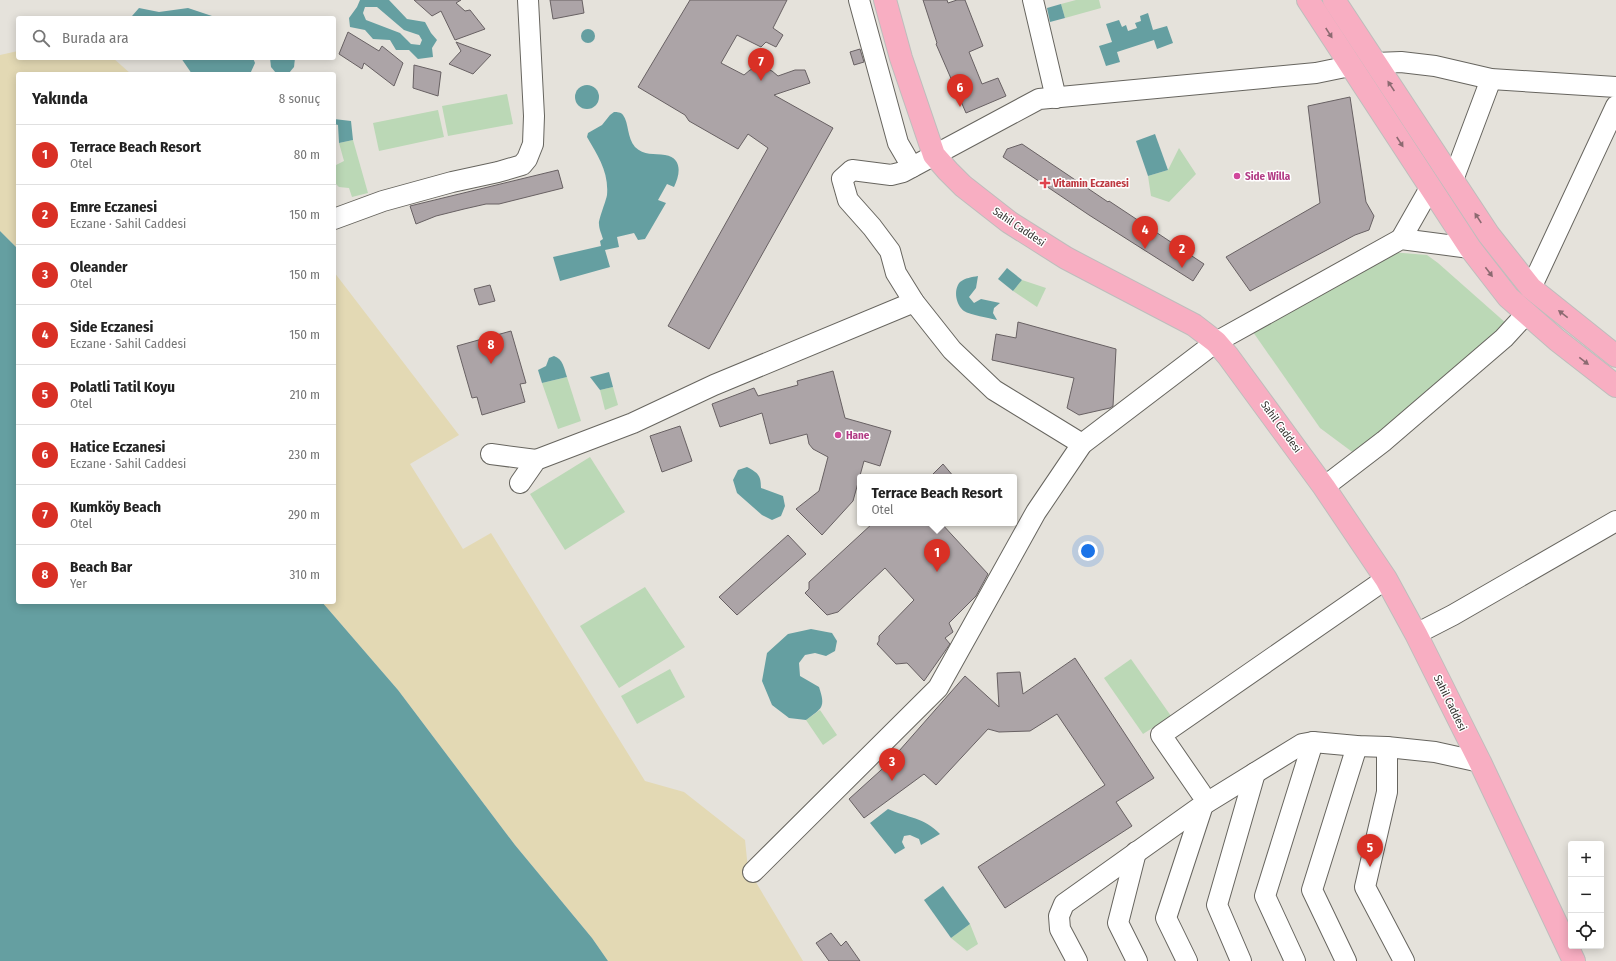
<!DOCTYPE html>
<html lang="tr">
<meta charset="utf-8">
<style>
:root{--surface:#fff;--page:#f6f6f6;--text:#222;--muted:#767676;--line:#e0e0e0;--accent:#d93025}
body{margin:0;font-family:"Fira Sans Condensed",sans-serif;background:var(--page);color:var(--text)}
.controls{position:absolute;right:12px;bottom:12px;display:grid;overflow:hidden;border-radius:4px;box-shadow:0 2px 10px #0003}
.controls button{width:36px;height:36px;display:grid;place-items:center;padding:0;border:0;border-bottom:1px solid var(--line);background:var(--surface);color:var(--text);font:20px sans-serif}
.you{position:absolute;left:1088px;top:551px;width:14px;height:14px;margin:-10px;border:3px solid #fff;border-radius:50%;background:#1a73e8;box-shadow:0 0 0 6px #1a73e833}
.badge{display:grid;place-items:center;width:26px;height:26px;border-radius:50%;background:var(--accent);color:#fff;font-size:13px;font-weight:700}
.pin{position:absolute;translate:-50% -33px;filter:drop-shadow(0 1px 2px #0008)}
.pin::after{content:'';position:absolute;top:21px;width:14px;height:12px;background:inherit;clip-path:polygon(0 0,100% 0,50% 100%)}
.popup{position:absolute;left:857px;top:474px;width:160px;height:52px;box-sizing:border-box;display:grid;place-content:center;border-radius:4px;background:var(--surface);filter:drop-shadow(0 1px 3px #0005);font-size:13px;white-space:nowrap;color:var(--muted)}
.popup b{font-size:15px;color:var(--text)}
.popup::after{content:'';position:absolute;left:50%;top:100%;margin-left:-8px;border:8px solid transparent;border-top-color:var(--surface)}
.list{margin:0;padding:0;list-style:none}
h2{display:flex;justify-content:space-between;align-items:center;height:52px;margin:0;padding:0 16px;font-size:17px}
h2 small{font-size:13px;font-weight:400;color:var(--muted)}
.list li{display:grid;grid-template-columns:26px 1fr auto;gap:12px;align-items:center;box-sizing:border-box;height:60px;padding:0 16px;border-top:1px solid var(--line)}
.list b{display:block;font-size:15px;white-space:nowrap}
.list p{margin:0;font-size:13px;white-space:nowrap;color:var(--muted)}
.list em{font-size:13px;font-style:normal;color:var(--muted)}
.icon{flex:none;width:22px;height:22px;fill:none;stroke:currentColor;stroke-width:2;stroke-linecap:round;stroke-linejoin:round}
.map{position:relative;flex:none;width:1616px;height:961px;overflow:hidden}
.search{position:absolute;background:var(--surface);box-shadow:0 2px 10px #0003;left:16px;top:16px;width:320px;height:44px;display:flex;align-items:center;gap:10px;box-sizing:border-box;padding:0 14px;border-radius:4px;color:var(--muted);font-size:15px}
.panel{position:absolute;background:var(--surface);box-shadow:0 2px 10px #0003;left:16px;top:72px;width:320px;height:532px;border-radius:4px}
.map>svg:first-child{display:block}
.green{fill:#bbd8b6}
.sand{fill:#e3d9b4}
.water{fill:#659fa1;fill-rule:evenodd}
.building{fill:#aca4a7;stroke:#686163}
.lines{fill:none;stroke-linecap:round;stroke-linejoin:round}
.minor-casing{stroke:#67655f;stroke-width:22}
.major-casing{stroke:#bebdbc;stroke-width:24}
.minor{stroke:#fff;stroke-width:20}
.major{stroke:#f8aec2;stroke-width:22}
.oneway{fill:#8c6a71}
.hotel-dot{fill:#d1479c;stroke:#fff;stroke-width:1.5}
.health-dot{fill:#e0444e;stroke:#fff;stroke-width:1.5}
.labels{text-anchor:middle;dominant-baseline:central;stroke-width:3;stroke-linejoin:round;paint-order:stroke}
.hotel-label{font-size:11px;font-weight:bold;fill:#b23c85;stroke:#fff;text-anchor:start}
.health-label{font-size:11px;font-weight:bold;fill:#be3a42;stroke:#fff;text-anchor:start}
.street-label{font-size:11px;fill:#33322f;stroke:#fff}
</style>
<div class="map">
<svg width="1616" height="961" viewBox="0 0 1616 961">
<rect width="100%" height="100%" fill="#e5e2db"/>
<g class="green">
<path d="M1076 0H1099L1101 8 1065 18 1061 4Z"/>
<path d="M507 94 513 124 448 136 442 106Z"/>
<path d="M438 110 444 137 379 151 373 123Z"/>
<path d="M353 140 368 193 352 197 349 188 339 187 334 182V166L344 161 339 143Z"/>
<path d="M1179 148 1196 174 1169 202 1151 196 1148 176 1168 170Z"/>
<path d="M1391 252 1427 255 1438 263 1507 324 1355 454 1320 428 1253 332Z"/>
<path d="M1022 280 1046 288 1037 307 1013 291Z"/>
<path d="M567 377 581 421 558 429 542 383Z"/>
<path d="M613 387 618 405 605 410 600 390Z"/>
<path d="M590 457 625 512 565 550 530 494Z"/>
<path d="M645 587 685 647 619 688 580 626Z"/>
<path d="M1131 659 1171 716 1143 734 1104 678Z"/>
<path d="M670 669 685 697 637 724 621 696Z"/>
<path d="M820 710 837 735 823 745 806 720Z"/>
<path d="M970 924 978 944 967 951 951 938Z"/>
</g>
<g class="sand">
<path d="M18 51V58H113L131 74H18V249L0 231V55Z"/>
<path d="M334 272 459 435 410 464 463 549 491 533 645 781 684 792 745 840 748 869 803 961H608L592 938 515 845 398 690 322 602H334Z"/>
</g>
<g class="water">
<path d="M360 0H389L407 19 425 22 431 33 437 40 432 48 433 57 418 59 409 50H396L390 40 373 39 365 30 350 27 349 18 357 7ZM365 7H377L404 30 419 35 422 40 420 45 411 44 400 33 366 20 363 13Z"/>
<path d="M1061 4 1065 18 1050 22 1047 8Z"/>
<path d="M139 8 159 12 188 8 218 18H132V16Z"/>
<path d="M1148 13 1153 30 1167 26 1173 43 1157 49 1154 40 1117 52 1120 62 1106 66 1099 46 1112 42 1106 24 1119 20 1122 27 1126 25 1128 31 1137 28 1135 23 1141 21 1140 16Z"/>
<circle cx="588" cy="36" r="7"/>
<path d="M181 58H253L255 63 250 74H192Z"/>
<path d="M270 58H295L294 67 289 73H276L271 67Z"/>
<circle cx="587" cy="97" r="12"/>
<path d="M614 112C617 112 621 112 623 115 629 123 627 138 635 147 644 156 654 153 665 155 683 158 680 175 674 187L667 184 658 200 666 203 645 239 638 240 634 233 617 237 619 247 605 250 610 267 560 281 553 257 601 246 600 241 603 239C602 235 599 229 599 224 598 221 606 201 607 195 609 172 598 156 587 137L588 133 602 125 610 115Z"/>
<path d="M334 119 351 121 353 140 339 143 338 125 334 124Z"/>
<path d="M1155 134 1168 170 1148 176 1136 141Z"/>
<path d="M0 231 18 249V602H322L398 690 515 845 592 938 608 961H0Z"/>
<path d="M1007 268 1022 280 1013 291 998 279Z"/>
<path d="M978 276 976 288 969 297 974 303 981 299 1000 303 994 308 993 313 997 320C989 318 970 315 964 311 956 305 953 290 960 282 965 278 972 277 978 276Z"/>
<path d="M554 356C563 359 564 368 567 377L542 383 538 370 546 366 549 358Z"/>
<path d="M609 372 613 387 600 390 590 377Z"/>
<path d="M747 467C758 473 761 475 761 488L783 496 785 506 781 516 772 520 762 515 737 493 733 480 738 470Z"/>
<path d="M811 629 832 633 837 641 835 651 826 656 815 653 805 655 799 663 800 676 819 687C826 708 822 708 806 720L789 718 772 705 762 681 767 653 788 634Z"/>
<path d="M888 809C908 818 924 817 940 834L921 845 919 839 910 835 904 836 902 842 905 848 895 854 870 823Z"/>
<path d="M943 886 970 924 951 938 924 900Z"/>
</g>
<g class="building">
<path d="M414 0H461L456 3 465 11 470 10 485 29 455 40 441 11 432 16Z"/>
<path d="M550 0H582L584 13 553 19Z"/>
<path d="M690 0H787L773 28 783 35 776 47 766 42 761 47 737 35 721 63 744 75 750 70 757 68H765L772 71 778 76 795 70H805L810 83 774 95 833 128 709 349 668 326 768 148 748 134 738 149 689 121 685 115 638 87Z"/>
<path d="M923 0H947L948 3 957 0H965L983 46 969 52 982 84 998 78 1006 96 966 113 936 44 937 43Z"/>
<path d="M348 32 379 51 382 46 403 63 394 86 364 63 362 69 339 54Z"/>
<path d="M456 42 491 55 473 74 449 64 461 51Z"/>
<path d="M860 49 864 62 854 65 850 52Z"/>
<path d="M414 65 441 72 438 96 413 88Z"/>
<path d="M1350 97 1366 202 1374 216 1369 230 1355 235 1250 291 1226 257 1320 203 1308 106Z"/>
<path d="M1022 144 1108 202 1109 201 1204 264 1193 281 1089 215 1003 157 1007 149Z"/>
<path d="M558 170 563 188 499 204H486L464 209 436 216 416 224 410 206Z"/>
<path d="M490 285 495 301 479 305 474 289Z"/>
<path d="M1018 322 1116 349 1113 406 1110 408 1079 415 1067 408 1074 378 992 360 996 334 1016 338Z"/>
<path d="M511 331 526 383 520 384 525 402 482 415 477 397 472 398 457 346Z"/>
<path d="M833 371 845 418 891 431 880 466 864 461 853 501 822 535 796 509 819 491 828 457 813 449 809 444 807 434 770 444 762 413 720 427 712 404 754 388 758 396 798 385 797 381Z"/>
<path d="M680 426 692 461 662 472 650 436Z"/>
<path d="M943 464 954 477H930Z"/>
<path d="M873 523H941L988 574 976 596 949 623 953 632 945 638 950 644 924 681 907 663 896 664 877 644 879 641V636L914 600 885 568 838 612 827 615 805 593 809 589V582Z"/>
<path d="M788 535 806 554 737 615 719 597Z"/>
<path d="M1075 658 1154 778 1116 802 1132 826 1005 908 978 867 1105 785 1057 714 1030 731 999 732 988 729 936 785 924 774 864 818 849 799 901 752 899 751 965 676 999 707 997 673 1020 672 1023 694Z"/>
<path d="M831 933 841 946 846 941 860 961H829L816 943Z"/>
</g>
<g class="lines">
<defs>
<g id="minor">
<path d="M859 0 898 143 912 167"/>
<path d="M1033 0 1056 98"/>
<path d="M1375 63 1401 62 1435 66 1491 79 1616 87"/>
<path d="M1453 180 1491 79"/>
<path d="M334 219 383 201 452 182 498 172 522 165 527 159 533 144 534 116 528 0"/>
<path d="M1401 239 1430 188"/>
<path d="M1531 288 1616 106"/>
<path d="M1082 444 994 390 952 350 914 302 896 273 890 251 872 227 848 200 842 179 852 170 891 175 903 172 1039 99 1316 73 1350 66"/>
<path d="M491 454 536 460"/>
<path d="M520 483 536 460 633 423 714 385 914 302"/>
<path d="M1324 487 1384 441 1504 338 1527 313"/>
<path d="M1416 634 1453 615 1616 521"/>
<path d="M1387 747V792L1365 887 1404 961"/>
<path d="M1201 793 1161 735 1386 579"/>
<path d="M1136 852 1118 923 1137 961"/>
<path d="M753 872 938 688 1036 512 1082 444 1216 342 1401 239 1470 248"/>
<path d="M1077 961 1060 929 1059 916 1064 904 1203 805 1302 744 1313 742 1357 746 1387 747 1435 752 1480 762"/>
<path d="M1187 961 1166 918 1203 805"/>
<path d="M1241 961 1217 905 1255 773"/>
<path d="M1295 961 1265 896 1313 742"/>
<path d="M1346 961 1312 890 1357 746"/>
</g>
<g id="major">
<path d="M885 0 901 58 934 155 948 171 963 186 1009 222 1066 258 1194 325 1216 342 1228 356 1324 487 1386 579 1416 634 1480 762 1574 961"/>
<path d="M1308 0 1470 248 1508 297 1557 340 1616 386"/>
<path d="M1334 0 1489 235 1531 288 1616 356"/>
</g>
</defs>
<use href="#minor" class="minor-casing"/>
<use href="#major" class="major-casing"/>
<use href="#minor" class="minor"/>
<use href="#major" class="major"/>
</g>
<defs><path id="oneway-solid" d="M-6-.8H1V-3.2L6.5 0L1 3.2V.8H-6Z"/></defs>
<g class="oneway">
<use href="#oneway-solid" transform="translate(1329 33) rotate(57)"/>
<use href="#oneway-solid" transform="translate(1391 86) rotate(-124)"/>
<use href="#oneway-solid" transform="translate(1400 142) rotate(57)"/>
<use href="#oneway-solid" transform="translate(1478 218) rotate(-123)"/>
<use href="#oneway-solid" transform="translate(1489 272) rotate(53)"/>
<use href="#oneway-solid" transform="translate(1563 314) rotate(-142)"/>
<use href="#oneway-solid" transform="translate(1584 361) rotate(38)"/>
</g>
<g class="hotel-dot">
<circle cx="1237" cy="176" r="4"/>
<circle cx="838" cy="435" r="4"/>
</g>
<path class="health-dot" d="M1043 177h4v4h4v4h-4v4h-4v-4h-4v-4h4z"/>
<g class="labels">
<g class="hotel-label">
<text x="1245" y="176">Side Willa</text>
<text x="846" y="435">Hane</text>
</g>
<g class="health-label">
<text x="1053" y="183">Vitamin Eczanesi</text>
</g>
<g class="street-label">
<text transform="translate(1019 227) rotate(34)">Sahil Caddesi</text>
<text transform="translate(1281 427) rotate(54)">Sahil Caddesi</text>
<text transform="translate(1450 703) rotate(64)">Sahil Caddesi</text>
</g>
</g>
</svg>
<div class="controls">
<button>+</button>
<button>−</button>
<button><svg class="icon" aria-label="locate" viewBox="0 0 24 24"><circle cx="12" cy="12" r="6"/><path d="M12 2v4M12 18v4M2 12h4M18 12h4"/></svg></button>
</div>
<div class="you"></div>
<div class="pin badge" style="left:937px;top:572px">1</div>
<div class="popup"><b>Terrace Beach Resort</b>Otel</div>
<div class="pin badge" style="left:1182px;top:268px">2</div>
<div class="pin badge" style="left:892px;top:781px">3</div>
<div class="pin badge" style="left:1145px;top:249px">4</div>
<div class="pin badge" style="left:1370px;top:867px">5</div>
<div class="pin badge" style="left:960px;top:107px">6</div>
<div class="pin badge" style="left:761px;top:81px">7</div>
<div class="pin badge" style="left:491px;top:364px">8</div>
<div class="search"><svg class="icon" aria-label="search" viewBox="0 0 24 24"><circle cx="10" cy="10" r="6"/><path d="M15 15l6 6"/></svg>Burada ara</div>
<section class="panel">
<h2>Yakında<small>8 sonuç</small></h2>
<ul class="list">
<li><span class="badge">1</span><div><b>Terrace Beach Resort</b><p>Otel</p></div><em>80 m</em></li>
<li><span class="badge">2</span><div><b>Emre Eczanesi</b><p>Eczane · Sahil Caddesi</p></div><em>150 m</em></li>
<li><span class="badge">3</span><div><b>Oleander</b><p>Otel</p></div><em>150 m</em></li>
<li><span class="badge">4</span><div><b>Side Eczanesi</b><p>Eczane · Sahil Caddesi</p></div><em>150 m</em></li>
<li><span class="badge">5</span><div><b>Polatli Tatil Koyu</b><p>Otel</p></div><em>210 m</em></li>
<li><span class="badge">6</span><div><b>Hatice Eczanesi</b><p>Eczane · Sahil Caddesi</p></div><em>230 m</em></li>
<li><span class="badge">7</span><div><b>Kumköy Beach</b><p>Otel</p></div><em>290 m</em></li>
<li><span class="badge">8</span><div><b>Beach Bar</b><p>Yer</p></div><em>310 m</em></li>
</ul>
</section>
</div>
